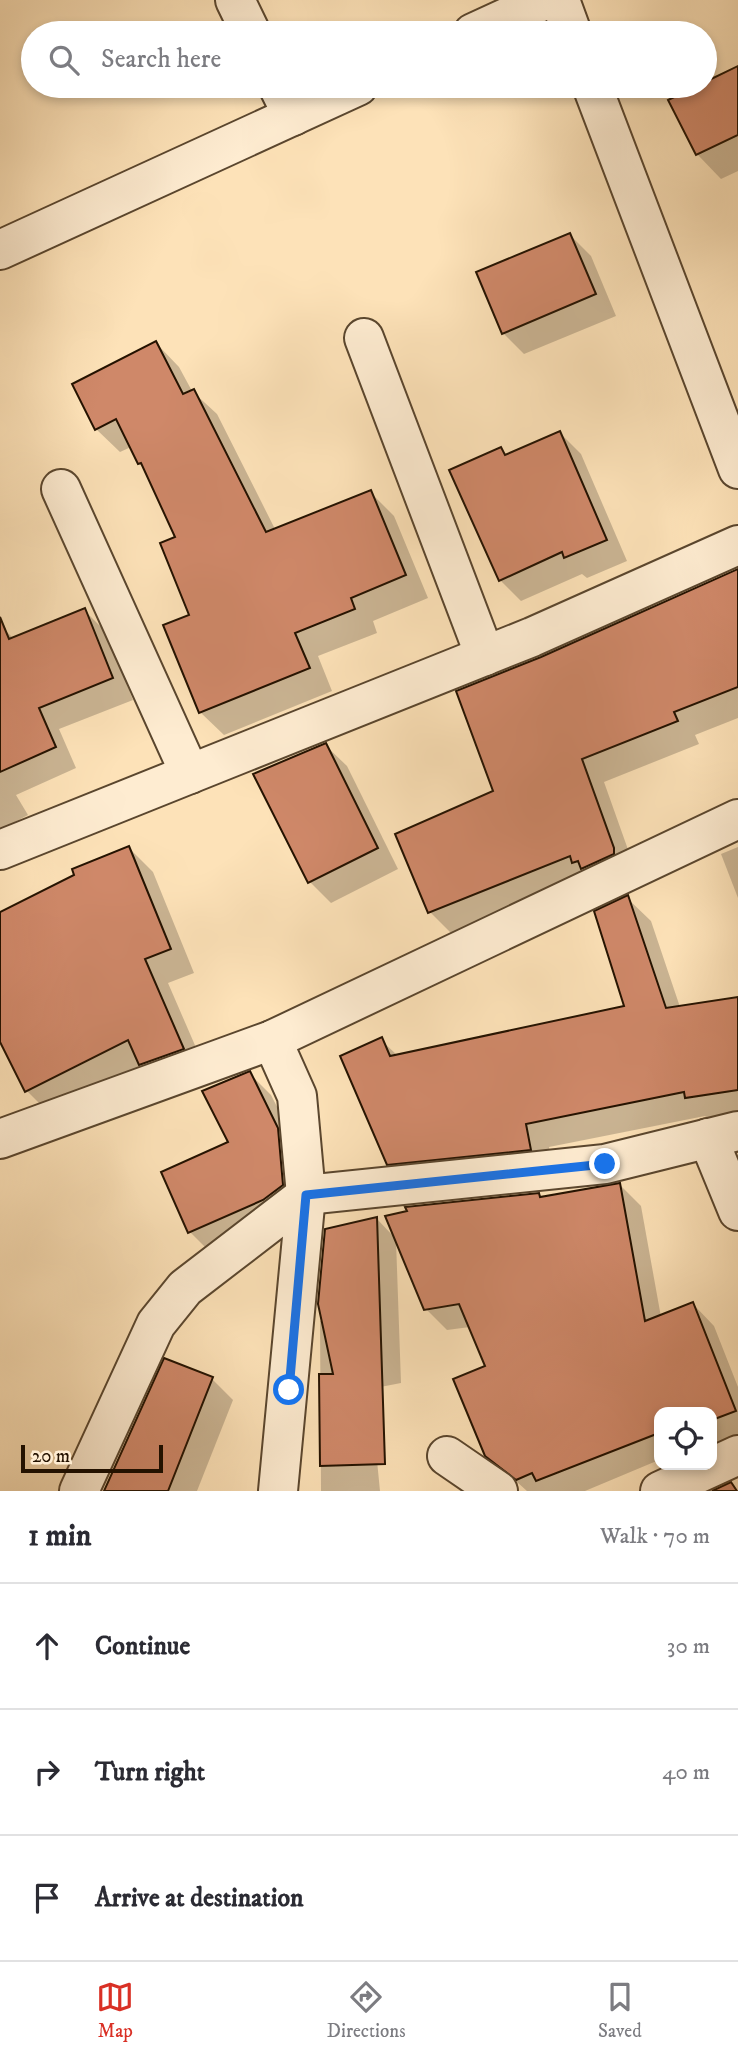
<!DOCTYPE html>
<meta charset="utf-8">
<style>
:root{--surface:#fff;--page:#f2f2f3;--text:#2b2b33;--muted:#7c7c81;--line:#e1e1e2;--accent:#d93025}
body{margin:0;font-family:"IM FELL DW Pica",serif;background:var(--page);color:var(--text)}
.controls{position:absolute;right:21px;bottom:21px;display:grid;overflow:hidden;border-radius:14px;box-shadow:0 4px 10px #0003}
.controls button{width:63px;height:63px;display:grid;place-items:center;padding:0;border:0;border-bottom:2px solid var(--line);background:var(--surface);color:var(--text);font:35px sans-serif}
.scale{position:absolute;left:21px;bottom:18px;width:142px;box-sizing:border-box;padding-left:7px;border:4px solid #241200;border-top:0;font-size:19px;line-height:24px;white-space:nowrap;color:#241200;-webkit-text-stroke:5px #feecd1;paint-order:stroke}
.stop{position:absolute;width:21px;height:21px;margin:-16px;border:5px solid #1a73e8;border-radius:50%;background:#fff}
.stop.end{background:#1a73e8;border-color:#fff;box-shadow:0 2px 7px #0008}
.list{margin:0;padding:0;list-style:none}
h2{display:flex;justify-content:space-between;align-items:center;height:91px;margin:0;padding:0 28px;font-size:30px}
h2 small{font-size:23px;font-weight:400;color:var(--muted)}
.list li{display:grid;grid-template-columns:46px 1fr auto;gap:21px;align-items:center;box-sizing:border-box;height:126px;padding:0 28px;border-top:2px solid var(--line)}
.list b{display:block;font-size:26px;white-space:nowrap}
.list em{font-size:23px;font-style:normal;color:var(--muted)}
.icon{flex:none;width:38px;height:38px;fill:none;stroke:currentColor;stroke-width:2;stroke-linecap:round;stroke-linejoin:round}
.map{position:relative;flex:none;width:738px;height:1491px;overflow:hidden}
.search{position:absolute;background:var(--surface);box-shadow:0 4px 10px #0003;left:21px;right:21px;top:21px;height:77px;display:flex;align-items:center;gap:18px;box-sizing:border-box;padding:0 24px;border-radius:38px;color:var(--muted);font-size:26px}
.sheet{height:469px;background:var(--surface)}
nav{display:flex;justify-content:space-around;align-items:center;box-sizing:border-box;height:98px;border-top:2px solid var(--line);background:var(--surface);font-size:19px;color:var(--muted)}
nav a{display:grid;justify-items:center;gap:4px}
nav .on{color:var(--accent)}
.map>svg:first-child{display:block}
.shadow{fill:#0003}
.building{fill:#cf8869;stroke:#241200;stroke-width:2}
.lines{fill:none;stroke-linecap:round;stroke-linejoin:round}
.minor-casing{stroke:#5a462e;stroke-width:42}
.minor{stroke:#feecd1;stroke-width:38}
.route{stroke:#1a73e8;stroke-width:9}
</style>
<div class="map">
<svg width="738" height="1491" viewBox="0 0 738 1491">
<rect width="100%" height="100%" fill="#fde2b8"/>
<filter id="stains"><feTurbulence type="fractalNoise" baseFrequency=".00286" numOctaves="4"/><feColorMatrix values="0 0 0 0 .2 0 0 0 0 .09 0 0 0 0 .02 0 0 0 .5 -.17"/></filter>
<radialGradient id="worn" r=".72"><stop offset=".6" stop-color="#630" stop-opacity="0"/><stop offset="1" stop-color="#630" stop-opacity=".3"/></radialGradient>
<g class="shadow">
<path d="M738 66V171L721 179 697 154 670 101Z"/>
<path d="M570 235 591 256 616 316 524 354 503 333Z"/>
<path d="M156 343 179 367 192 391 217 414 276 531 370 492 394 516 428 598 373 621 377 633 318 656 332 691 224 735 200 712 192 615 177 538 146 470 131 447 120 452 96 429Z"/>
<path d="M560 433 581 454 627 561 587 578 582 574 521 601 500 580 501 449 508 456Z"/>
<path d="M738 571V718L695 735 699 744 604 782 636 872 452 934 430 912 496 792 542 659Z"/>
<path d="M84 610 106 632 133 700 59 729 76 768 16 795 28 815 0 830V630L3 628 14 639Z"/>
<path d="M325 745 347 766 398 869 331 903 310 882Z"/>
<path d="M738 847V898L721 854Z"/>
<path d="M129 848 153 872 194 973 168 983 207 1073 51 1115 27 1091 0 1038V914Z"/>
<path d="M627 898 651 921 680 1007 738 998V1117L710 1121 705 1116 549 1147 554 1173 412 1187 389 1164 381 1040 398 1056 626 1007Z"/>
<path d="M249 1073 271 1095 299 1150 304 1207 211 1253 190 1232 230 1143Z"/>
<path d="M620 1185 641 1206 661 1317 693 1304 714 1326 738 1387V1439L712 1465V1412H659V1460L585 1491H527L487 1455 488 1367 470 1327 447 1330 426 1309 396 1240 401 1383 370 1389 380 1491H321L320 1321 323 1320 377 1219 396 1239 539 1195 542 1198Z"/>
<path d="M212 1379 233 1400 197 1491H105Z"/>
</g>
<g class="building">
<path d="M738 66V135L696 155 668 100 697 86H705V82Z"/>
<path d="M570 233 596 294 502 334 476 272Z"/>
<path d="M156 341 183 394 194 389 266 532 371 490 406 575 351 598 355 609 295 633 310 668 199 713 163 625 189 615 160 543 175 537 141 463 138 464 116 419 95 430 72 384Z"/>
<path d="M560 431 607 540 564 558 562 552 499 581 449 470 501 447 505 455Z"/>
<path d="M738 569V687L674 712 678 721 582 759 614 848V854L581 869 578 861 572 863 570 856 428 913 395 834 493 791 456 691 541 657Z"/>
<path d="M85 608 113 678 39 708 56 747 0 772V617L9 639Z"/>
<path d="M326 743 378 848 308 883 253 774Z"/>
<path d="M129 846 171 949 145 959 184 1049 139 1065 128 1040 25 1092 0 1042V912L74 875 72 869Z"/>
<path d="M628 895 666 1008 738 997V1090L685 1098 684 1092 526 1124 531 1150 387 1165 340 1056 382 1037 390 1056 624 1006 594 911Z"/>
<path d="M250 1071 278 1128 283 1185 263 1200 188 1233 161 1172 228 1142 202 1091Z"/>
<path d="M620 1183 645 1321 693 1302 736 1411 712 1420V1412H659V1433L536 1481 532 1473 516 1480 485 1456 453 1379 485 1366 459 1304 424 1310 385 1216 407 1211 405 1207 539 1193 540 1197Z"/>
<path d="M377 1217 385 1464 320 1466 319 1374H333L318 1304 325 1229Z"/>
<path d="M164 1358 213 1377 168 1491H104Z"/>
<path d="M731 1482 737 1491H712Z"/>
</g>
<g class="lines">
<defs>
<g id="minor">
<path d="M235 0 251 33"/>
<path d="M560 0 572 33"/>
<path d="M473 33 545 0"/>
<path d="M278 86 293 116"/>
<path d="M592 86 738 469"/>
<path d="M0 250 358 86"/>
<path d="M364 338 485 656"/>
<path d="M61 489 190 774"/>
<path d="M0 850 532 637 738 545"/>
<path d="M272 1040 297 1096 306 1195 278 1491"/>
<path d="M708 1138 738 1211"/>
<path d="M0 1139 272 1040 738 819"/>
<path d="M447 1456 498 1491"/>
<path d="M79 1491 156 1324 185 1288 306 1195 605 1164 738 1131"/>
<path d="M660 1491 738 1455"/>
</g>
</defs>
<use href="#minor" class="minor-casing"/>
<use href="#minor" class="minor"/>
</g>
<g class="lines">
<path class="route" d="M289 1390 306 1195 605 1164"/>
</g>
<rect width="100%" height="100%" filter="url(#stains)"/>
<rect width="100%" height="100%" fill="url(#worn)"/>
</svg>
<div class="controls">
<button><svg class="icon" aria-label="locate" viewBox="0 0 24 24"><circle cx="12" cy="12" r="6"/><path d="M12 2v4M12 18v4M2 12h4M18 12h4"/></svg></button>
</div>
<div class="scale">20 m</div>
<div class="stop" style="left:289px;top:1390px"></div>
<div class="stop end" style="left:605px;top:1164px"></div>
<div class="search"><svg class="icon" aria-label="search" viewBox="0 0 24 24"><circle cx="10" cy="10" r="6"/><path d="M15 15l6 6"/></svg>Search here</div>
</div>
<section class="sheet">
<h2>1 min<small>Walk · 70 m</small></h2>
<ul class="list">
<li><svg class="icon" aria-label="ahead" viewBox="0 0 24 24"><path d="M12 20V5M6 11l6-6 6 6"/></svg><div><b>Continue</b></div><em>30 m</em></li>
<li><svg class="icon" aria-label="right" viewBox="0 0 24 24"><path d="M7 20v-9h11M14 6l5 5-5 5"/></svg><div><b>Turn right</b></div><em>40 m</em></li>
<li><svg class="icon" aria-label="arrive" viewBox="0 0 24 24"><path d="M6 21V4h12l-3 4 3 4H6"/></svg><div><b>Arrive at destination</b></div></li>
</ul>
</section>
<nav>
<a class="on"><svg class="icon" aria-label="map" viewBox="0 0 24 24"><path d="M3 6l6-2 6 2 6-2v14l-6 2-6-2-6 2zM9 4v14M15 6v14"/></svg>Map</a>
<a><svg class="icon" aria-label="directions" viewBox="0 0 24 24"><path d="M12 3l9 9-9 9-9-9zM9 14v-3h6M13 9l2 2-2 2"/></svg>Directions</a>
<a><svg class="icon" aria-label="saved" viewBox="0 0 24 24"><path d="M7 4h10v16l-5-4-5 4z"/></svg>Saved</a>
</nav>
